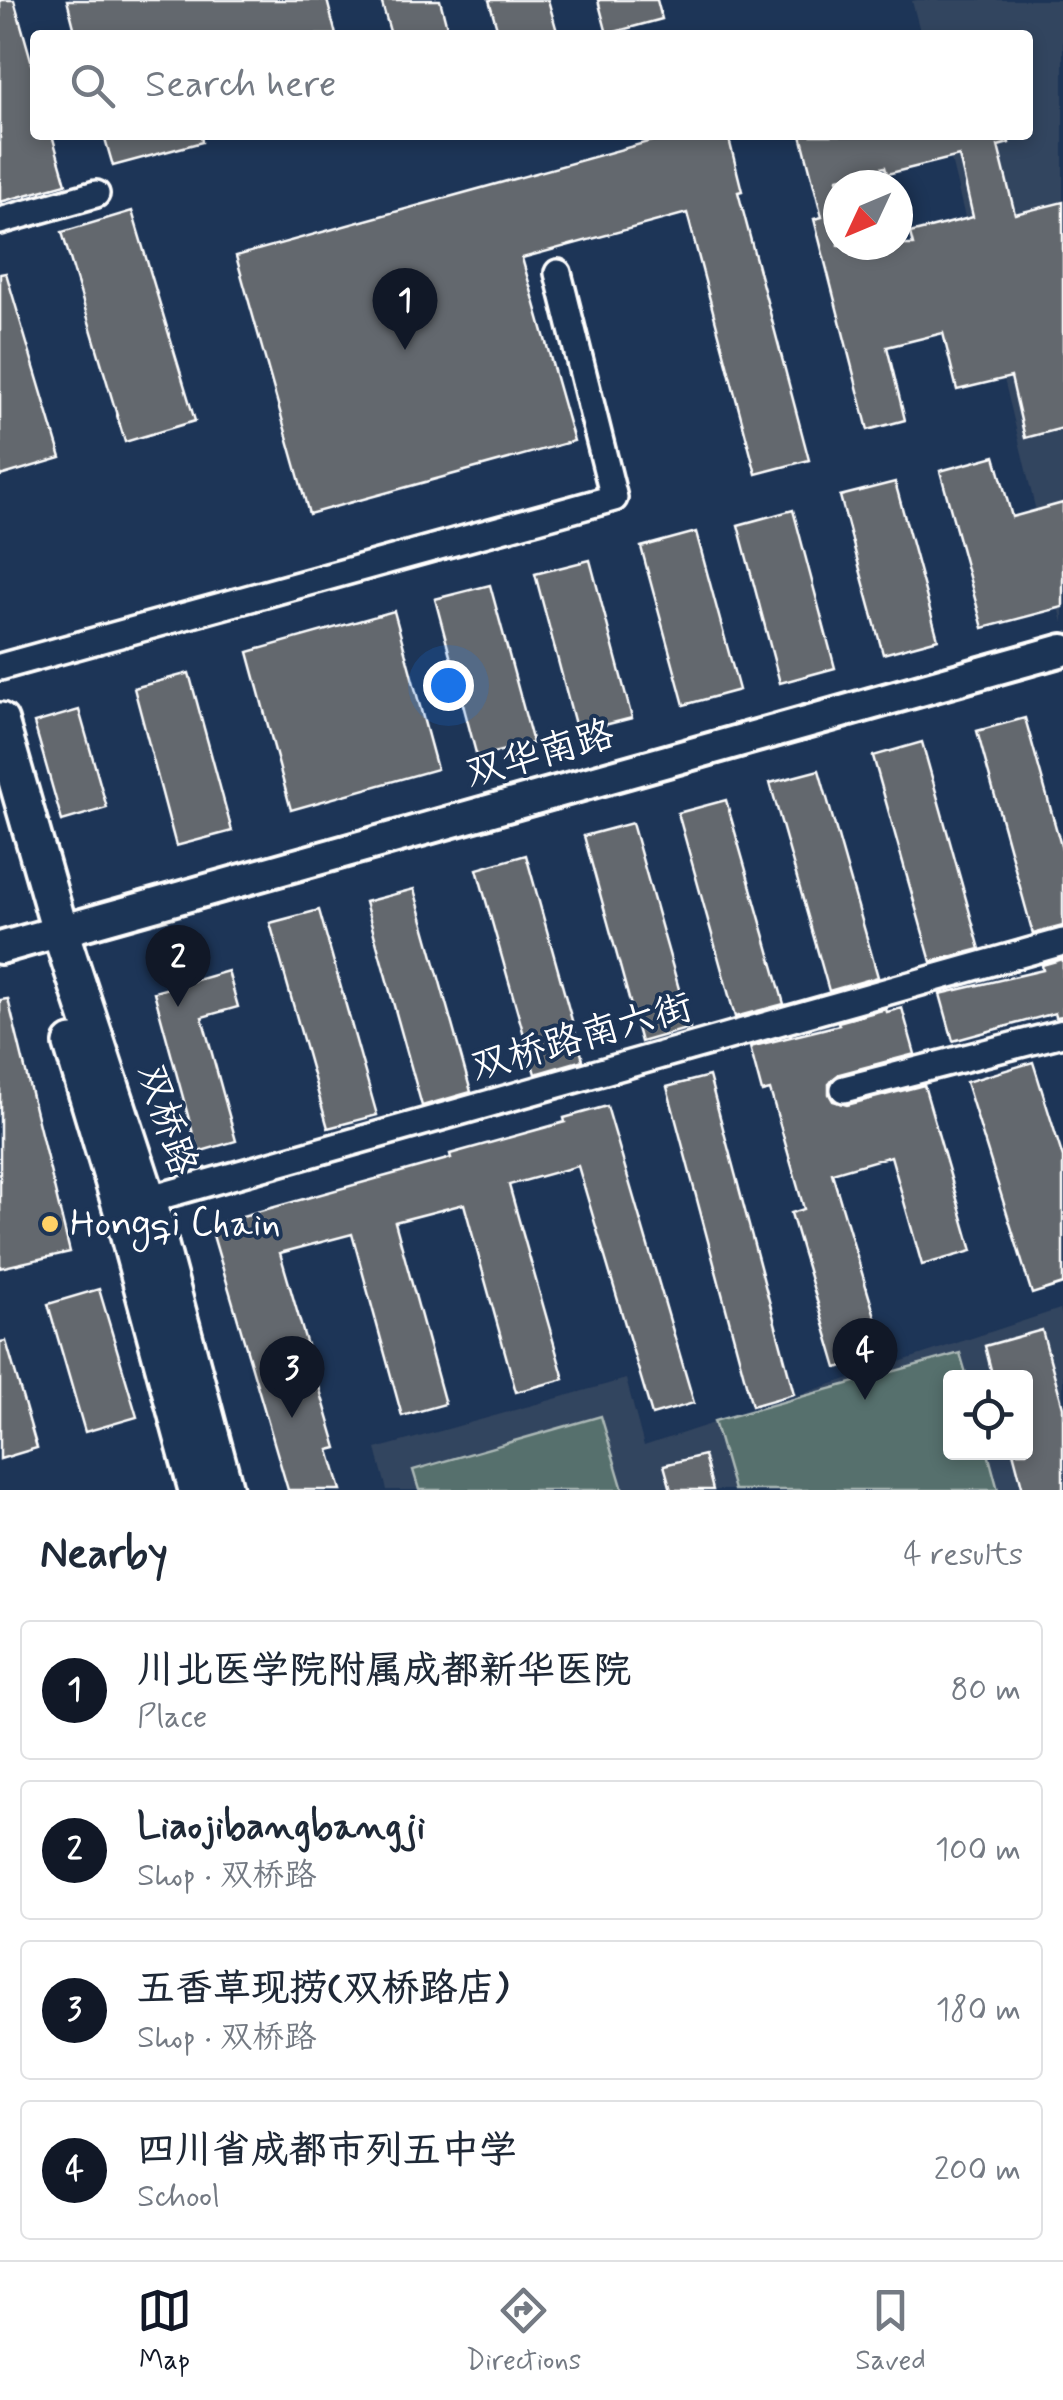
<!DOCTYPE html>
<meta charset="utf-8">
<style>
:root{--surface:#fff;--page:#f6f6f7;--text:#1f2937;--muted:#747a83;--line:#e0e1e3;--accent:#111827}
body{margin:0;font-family:Mynerve,"LXGW WenKai TC",sans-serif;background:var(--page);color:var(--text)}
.controls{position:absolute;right:30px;bottom:30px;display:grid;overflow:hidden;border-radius:10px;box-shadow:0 5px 15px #0003}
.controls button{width:90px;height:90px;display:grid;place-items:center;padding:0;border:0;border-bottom:2px solid var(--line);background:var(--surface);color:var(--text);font:50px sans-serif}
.compass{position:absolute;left:823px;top:170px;width:90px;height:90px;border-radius:50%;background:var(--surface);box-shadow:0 5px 15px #0003;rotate:226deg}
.you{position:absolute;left:448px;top:685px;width:35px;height:35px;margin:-25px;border:8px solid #fff;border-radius:50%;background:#1a73e8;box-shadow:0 0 0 15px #1a73e833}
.badge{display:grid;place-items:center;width:65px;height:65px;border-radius:50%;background:var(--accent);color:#fff;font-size:32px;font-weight:700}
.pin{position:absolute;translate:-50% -82px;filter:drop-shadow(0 2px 5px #0008)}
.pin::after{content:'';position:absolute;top:52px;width:35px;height:30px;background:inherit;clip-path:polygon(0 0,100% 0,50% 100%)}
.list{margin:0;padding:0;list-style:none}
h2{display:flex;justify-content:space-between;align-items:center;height:130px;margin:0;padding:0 40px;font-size:42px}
h2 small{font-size:32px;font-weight:400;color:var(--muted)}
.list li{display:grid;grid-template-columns:65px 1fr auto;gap:30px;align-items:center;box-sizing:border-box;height:140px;margin:0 20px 20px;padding:0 20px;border:2px solid var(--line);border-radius:10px}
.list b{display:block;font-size:38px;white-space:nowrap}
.list p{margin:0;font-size:32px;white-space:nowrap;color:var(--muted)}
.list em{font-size:32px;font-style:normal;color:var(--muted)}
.icon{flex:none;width:55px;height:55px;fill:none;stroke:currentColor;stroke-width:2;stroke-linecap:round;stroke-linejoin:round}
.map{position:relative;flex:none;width:1063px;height:1490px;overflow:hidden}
.search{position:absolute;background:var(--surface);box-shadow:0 5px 15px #0003;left:30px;right:30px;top:30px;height:110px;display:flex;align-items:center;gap:25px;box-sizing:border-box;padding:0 35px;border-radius:10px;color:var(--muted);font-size:38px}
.sheet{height:770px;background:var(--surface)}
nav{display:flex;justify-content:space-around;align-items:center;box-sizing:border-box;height:140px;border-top:2px solid var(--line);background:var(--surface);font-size:28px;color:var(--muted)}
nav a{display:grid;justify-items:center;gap:5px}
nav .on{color:var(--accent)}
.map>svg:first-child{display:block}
.built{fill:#32445e;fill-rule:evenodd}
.grass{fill:#57706d;stroke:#abb8b6;stroke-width:2.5}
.building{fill:#63686e;stroke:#fff;stroke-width:2.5;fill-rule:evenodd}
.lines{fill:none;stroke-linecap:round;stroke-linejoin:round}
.minor-casing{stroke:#fff;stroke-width:32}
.tertiary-casing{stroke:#fff;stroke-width:38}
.secondary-casing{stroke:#fff;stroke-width:42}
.minor{stroke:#1d3557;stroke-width:25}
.tertiary{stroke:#1d3557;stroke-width:30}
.secondary{stroke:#1d3557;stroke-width:35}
.poi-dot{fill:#ffd166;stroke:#1d3557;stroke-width:4}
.labels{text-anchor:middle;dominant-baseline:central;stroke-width:8;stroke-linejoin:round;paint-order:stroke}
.street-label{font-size:38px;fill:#fff;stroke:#1d3557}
.poi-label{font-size:38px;fill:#fff;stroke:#1d3557;text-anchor:start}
</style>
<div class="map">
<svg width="1063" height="1490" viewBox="0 0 1063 1490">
<rect width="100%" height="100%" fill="#1d3557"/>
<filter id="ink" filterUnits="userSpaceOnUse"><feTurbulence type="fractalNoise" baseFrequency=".01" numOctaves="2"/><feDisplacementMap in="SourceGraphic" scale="20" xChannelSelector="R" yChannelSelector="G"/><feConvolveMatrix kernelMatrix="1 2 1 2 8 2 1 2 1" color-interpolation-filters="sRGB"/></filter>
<g filter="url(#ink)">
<g class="built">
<path d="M917 0H1063V623L945 135H1028V35H921L912 1Z"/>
<path d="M1060 1309 1063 1320V1490H387L376 1449 626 1379 644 1446ZM950 1378H1026V1452H950Z"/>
</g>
<g class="grass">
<path d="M960 1353 967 1377 950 1378V1452L988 1453 998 1490H734L714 1421Z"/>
<path d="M601 1416 623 1490H419L413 1470Z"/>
</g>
<g class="building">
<path d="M0 0H14L35 74V135H52L66 184 0 202Z"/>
<path d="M67 0H327L336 35H76Z"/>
<path d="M381 0H440L449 35H391Z"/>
<path d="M489 0H548L558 35H499Z"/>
<path d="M598 0H657L662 19 607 34Z"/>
<path d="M104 135H201L202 142 113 166Z"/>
<path d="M673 135H728L742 191 738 192 809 460 756 474 687 213 522 258 574 441 309 514 236 256Z"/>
<path d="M801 135H1008L1009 143 998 146 1015 214 1063 202V428L1025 438 1011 377 957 390 943 333 887 347 905 420 868 430 814 219 822 217ZM959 156 973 217 910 233 913 245H838V178L885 167 887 174Z"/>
<path d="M132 211 195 421 125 442 62 232Z"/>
<path d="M6 273 61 458 0 476V274Z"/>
<path d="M995 456 1012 517 1063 503V607L983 628 940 471Z"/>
<path d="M895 482 938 639 883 654 840 496Z"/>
<path d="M793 510 835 668 780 683 738 525Z"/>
<path d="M696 532 739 690 684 705 641 547Z"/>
<path d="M590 560 632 718 577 732 535 574Z"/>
<path d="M490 585 533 743 477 757 435 599Z"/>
<path d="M394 611 437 769 291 810 248 652Z"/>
<path d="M189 673 232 831 176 846 134 688Z"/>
<path d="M79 710 107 808 62 821 34 723Z"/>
<path d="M1025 718 1063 853V926L1033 934 977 731Z"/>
<path d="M922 742 980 949 931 962 873 756Z"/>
<path d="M819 770 878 977 829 991 770 783Z"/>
<path d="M726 800 784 1004 735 1017 678 813Z"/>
<path d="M632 823 690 1028 641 1042 584 836Z"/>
<path d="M526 855 583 1060 535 1074 477 869Z"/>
<path d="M414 889 471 1092 422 1106 365 902Z"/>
<path d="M319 910 377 1115 328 1128 270 923Z"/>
<path d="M1063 959V1016L1056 1017 1055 1013 953 1041 940 994 1043 970 1042 965Z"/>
<path d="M228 971 238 1007 202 1017 236 1141 198 1152 154 992Z"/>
<path d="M8 999 70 1252 0 1268V1000Z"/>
<path d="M902 1008 915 1054 839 1074 829 1084V1094L833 1101 847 1105 924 1085 972 1251 922 1265 891 1156 832 1173 886 1353 837 1368 791 1213 804 1209 770 1090 762 1092 750 1047 839 1025 838 1022 886 1009 887 1012Z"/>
<path d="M1033 1062 1063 1158V1284L1032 1294 966 1082Z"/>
<path d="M709 1076 794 1394 752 1406 667 1087Z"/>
<path d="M607 1106 694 1403 652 1415 578 1166 509 1185 564 1379 516 1392 464 1204 395 1222 445 1404 402 1416 352 1234 280 1253 337 1448 329 1450 341 1490H288L210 1225 451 1158 450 1154 565 1122 564 1118Z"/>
<path d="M99 1289 137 1417 85 1432 48 1304Z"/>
<path d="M1042 1330 1063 1407V1490H1023L1013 1452H1026V1378H993L985 1346Z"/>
<path d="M6 1341 37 1448 0 1459V1342Z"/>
<path d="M704 1455 713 1490H671L664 1465Z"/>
</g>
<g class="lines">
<defs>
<g id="minor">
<path d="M0 221 96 194"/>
<path d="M0 667 614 498 558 273"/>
<path d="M844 1089 1063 1033"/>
<path d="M136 1203 1063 942"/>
</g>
<path id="tertiary" d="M0 948 1063 650"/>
<g id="secondary">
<path d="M0 721 60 931 148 1200 225 1490"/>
<path d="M72 1044 121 1207 197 1490"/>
</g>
</defs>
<use href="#minor" class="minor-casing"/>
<use href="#tertiary" class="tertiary-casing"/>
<use href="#secondary" class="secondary-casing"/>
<use href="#minor" class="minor"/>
<use href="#tertiary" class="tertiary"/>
<use href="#secondary" class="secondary"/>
</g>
</g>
<circle class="poi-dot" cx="50" cy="1224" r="10"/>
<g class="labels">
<g class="street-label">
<text transform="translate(540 755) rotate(-16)">双华南路</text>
<text transform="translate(582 1038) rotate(-16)">双桥路南六街</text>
<text transform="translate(166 1120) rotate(72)">双桥路</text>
</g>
<g class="poi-label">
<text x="70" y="1224">Hongqi Chain</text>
</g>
</g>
</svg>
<div class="controls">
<button><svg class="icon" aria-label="locate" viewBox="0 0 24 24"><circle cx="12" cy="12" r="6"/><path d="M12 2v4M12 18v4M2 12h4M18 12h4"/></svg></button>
</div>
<svg class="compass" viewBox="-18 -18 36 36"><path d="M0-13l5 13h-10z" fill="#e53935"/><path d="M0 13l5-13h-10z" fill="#747a83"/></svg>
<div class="you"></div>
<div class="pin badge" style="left:405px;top:350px">1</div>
<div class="pin badge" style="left:178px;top:1007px">2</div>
<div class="pin badge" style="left:292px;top:1418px">3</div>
<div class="pin badge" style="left:865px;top:1400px">4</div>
<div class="search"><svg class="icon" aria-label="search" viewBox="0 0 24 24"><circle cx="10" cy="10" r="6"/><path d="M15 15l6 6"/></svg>Search here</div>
</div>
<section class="sheet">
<h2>Nearby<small>4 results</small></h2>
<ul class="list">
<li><span class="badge">1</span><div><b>川北医学院附属成都新华医院</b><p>Place</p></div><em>80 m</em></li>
<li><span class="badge">2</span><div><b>Liaojibangbangji</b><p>Shop · 双桥路</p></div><em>100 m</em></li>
<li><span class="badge">3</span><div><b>五香草现捞(双桥路店)</b><p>Shop · 双桥路</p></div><em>180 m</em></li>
<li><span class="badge">4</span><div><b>四川省成都市列五中学</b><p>School</p></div><em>200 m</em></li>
</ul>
</section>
<nav>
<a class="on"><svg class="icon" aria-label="map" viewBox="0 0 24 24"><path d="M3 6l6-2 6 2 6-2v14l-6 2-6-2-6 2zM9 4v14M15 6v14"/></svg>Map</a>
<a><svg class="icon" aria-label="directions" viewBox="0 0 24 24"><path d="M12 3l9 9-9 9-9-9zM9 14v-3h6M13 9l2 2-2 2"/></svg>Directions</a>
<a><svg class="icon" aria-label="saved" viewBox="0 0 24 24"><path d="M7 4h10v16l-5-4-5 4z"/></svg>Saved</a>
</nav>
